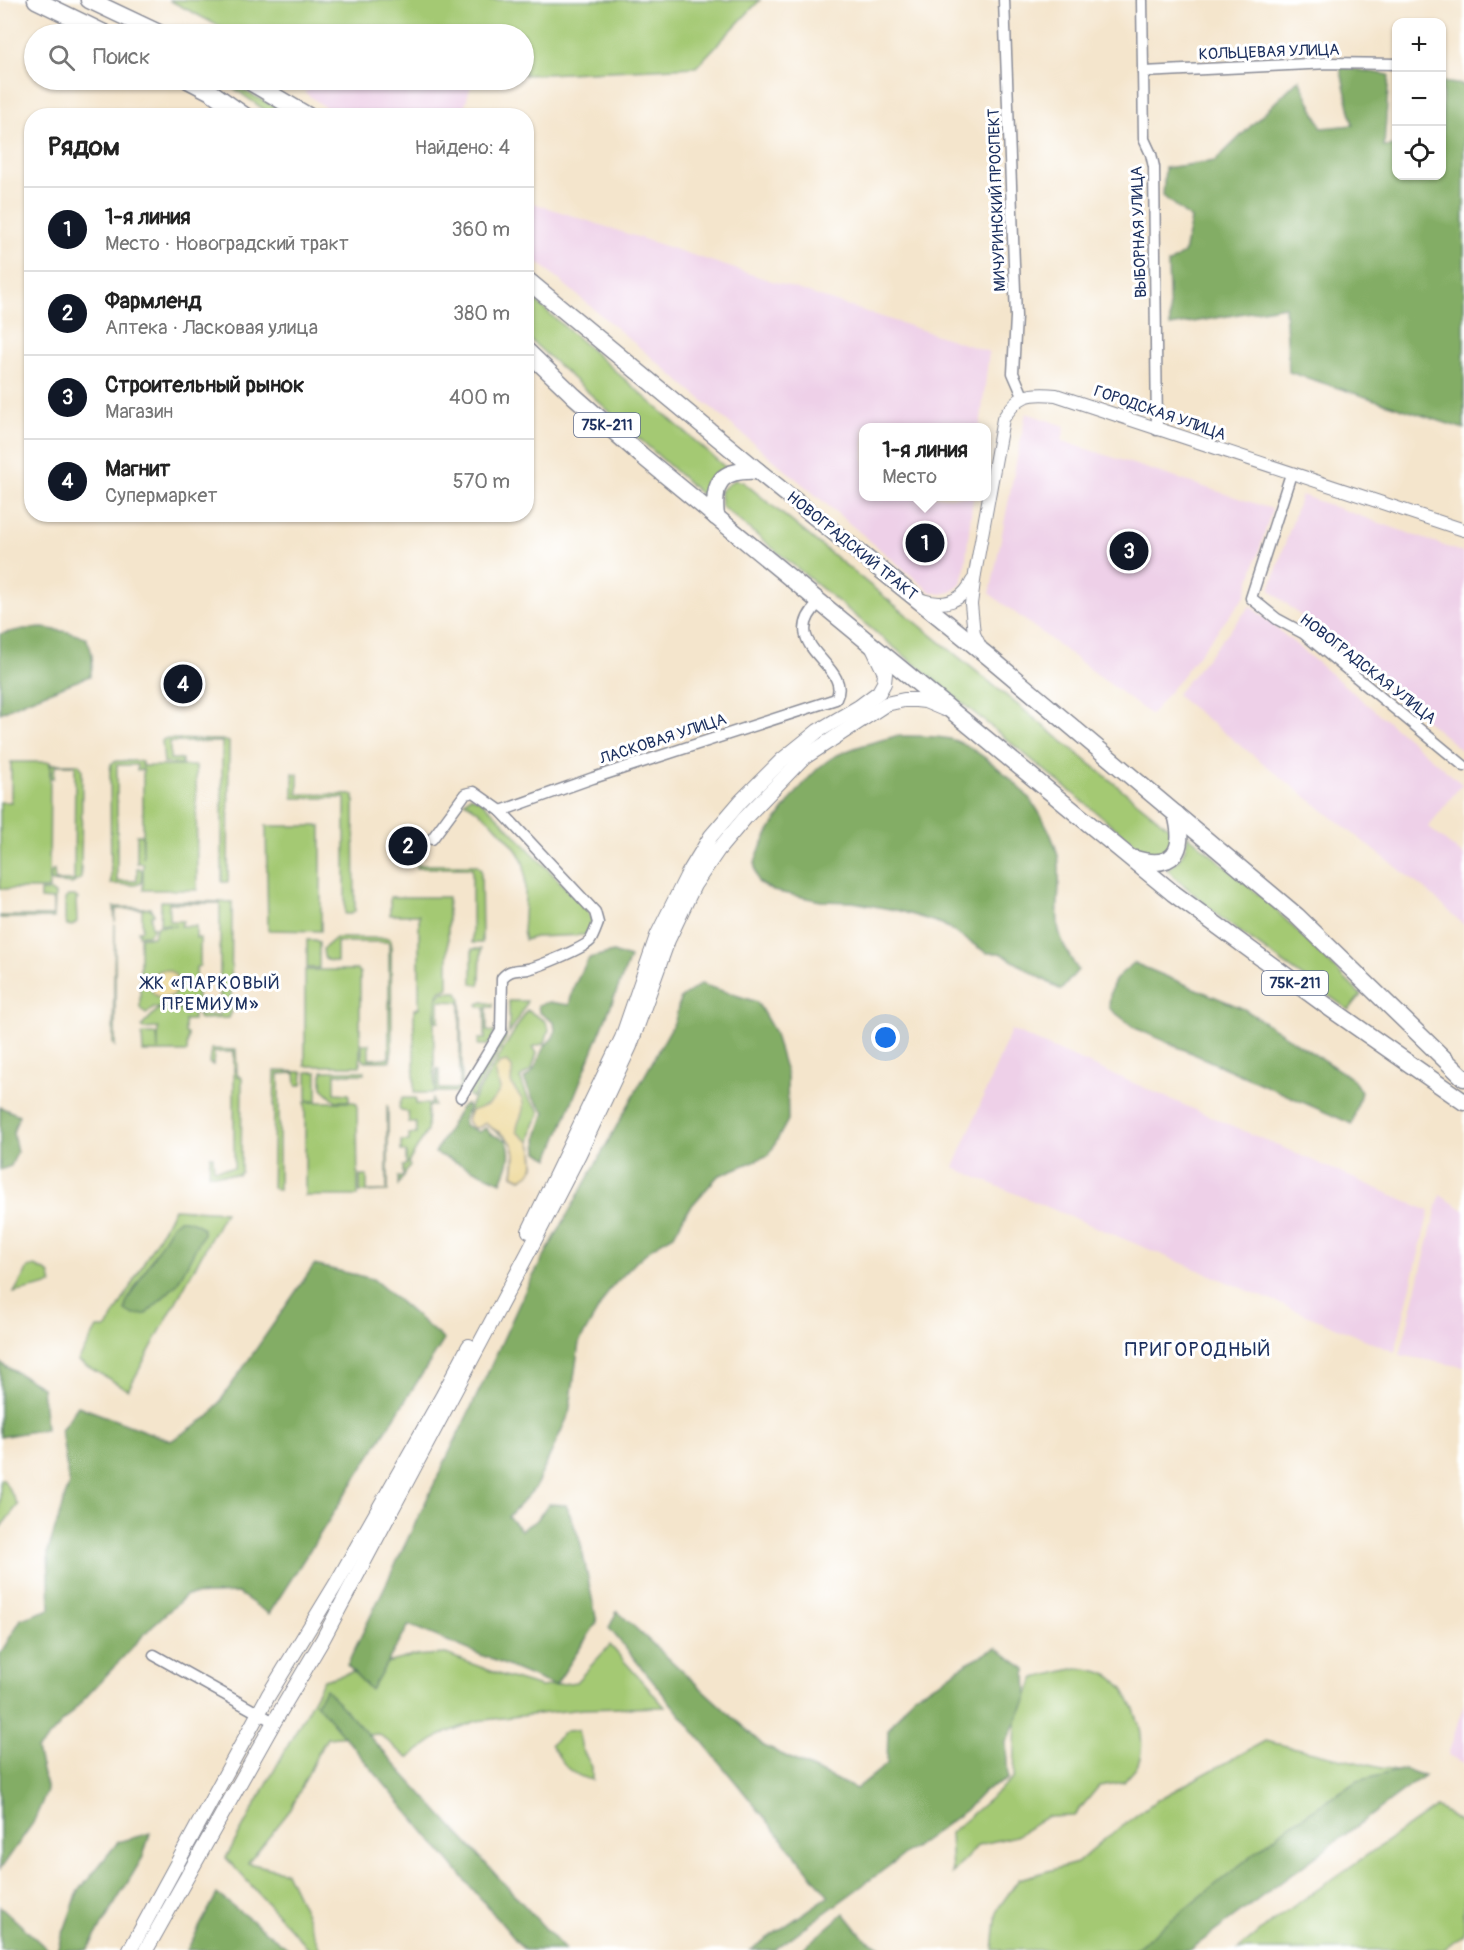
<!DOCTYPE html>
<html lang="ru">
<meta charset="utf-8">
<style>
:root{--surface:#fff;--page:#f6f6f6;--text:#222;--muted:#767676;--line:#e0e0e0;--accent:#111827}
body{margin:0;font-family:Pangolin,sans-serif;background:var(--page);color:var(--text)}
.controls{position:absolute;right:18px;top:18px;display:grid;overflow:hidden;border-radius:12px;box-shadow:0 2px 4px #0004}
.controls button{width:54px;height:54px;display:grid;place-items:center;padding:0;border:0;border-bottom:2px solid var(--line);background:var(--surface);color:var(--text);font:30px sans-serif}
.you{position:absolute;left:886px;top:1038px;width:21px;height:21px;margin:-15px;border:4px solid #fff;border-radius:50%;background:#1a73e8;box-shadow:0 0 0 9px #1a73e833}
.badge{display:grid;place-items:center;width:39px;height:39px;border-radius:50%;background:var(--accent);color:#fff;font-size:20px;font-weight:700}
.pin{position:absolute;translate:-50% -50%;border:3px solid #fff;box-shadow:0 2px 6px #0006}
.popup{position:absolute;left:859px;top:423px;width:132px;height:78px;box-sizing:border-box;display:grid;place-content:center;border-radius:12px;background:var(--surface);filter:drop-shadow(0 2px 4px #0005);font-size:20px;white-space:nowrap;color:var(--muted)}
.popup b{font-size:22px;color:var(--text)}
.popup::after{content:'';position:absolute;left:50%;top:100%;margin-left:-12px;border:12px solid transparent;border-top-color:var(--surface)}
.list{margin:0;padding:0;list-style:none}
h2{display:flex;justify-content:space-between;align-items:center;height:78px;margin:0;padding:0 24px;font-size:26px}
h2 small{font-size:20px;font-weight:400;color:var(--muted)}
.list li{display:grid;grid-template-columns:39px 1fr auto;gap:18px;align-items:center;box-sizing:border-box;height:84px;padding:0 24px;border-top:2px solid var(--line)}
.list b{display:block;font-size:22px;white-space:nowrap}
.list p{margin:0;font-size:20px;white-space:nowrap;color:var(--muted)}
.list em{font-size:20px;font-style:normal;color:var(--muted)}
.icon{flex:none;width:33px;height:33px;fill:none;stroke:currentColor;stroke-width:2;stroke-linecap:round;stroke-linejoin:round}
.map{position:relative;flex:none;width:1464px;height:1950px;overflow:hidden}
.search{position:absolute;background:var(--surface);box-shadow:0 2px 4px #0004;left:24px;top:24px;width:510px;height:66px;display:flex;align-items:center;gap:15px;box-sizing:border-box;padding:0 21px;border-radius:33px;color:var(--muted);font-size:22px}
.panel{position:absolute;background:var(--surface);box-shadow:0 2px 4px #0004;left:24px;top:108px;width:510px;height:414px;border-radius:24px}
.map>svg:first-child{display:block}
.built{fill:#eed0e8}
.green{fill:#a4c973;stroke:#607c68;stroke-width:1.5;fill-rule:evenodd}
.forest{fill:#83ad65;stroke:#4f6e62;stroke-width:1.5}
.sand{fill:#eeda9e;stroke:#84847e;stroke-width:1.5}
.lines{fill:none;stroke-linecap:round;stroke-linejoin:round}
.minor-casing{stroke:#888a95;stroke-width:13}
.tertiary-casing{stroke:#888a95;stroke-width:14}
.secondary-casing{stroke:#888a95;stroke-width:16}
.primary-casing{stroke:#888a95;stroke-width:19}
.minor{stroke:#fff;stroke-width:10}
.tertiary{stroke:#fff;stroke-width:12}
.secondary{stroke:#fff;stroke-width:14}
.primary{stroke:#fff;stroke-width:16}
.labels{text-anchor:middle;dominant-baseline:central;stroke-width:6;stroke-linejoin:round;paint-order:stroke}
.shield{fill:#fff;stroke:#5f6d8e;stroke-width:1.5}
.shield-label{font-size:15px;font-weight:bold;fill:#1b2f5e}
.street-label{font-size:16px;fill:#1b2f5e;stroke:#fff}
.neighbourhood-label{font-size:18px;letter-spacing:1.5px;fill:#1b2f5e;stroke:#fff}
.quarter-label{font-size:20px;letter-spacing:1.5px;fill:#1b2f5e;stroke:#fff}
</style>
<div class="map">
<svg width="1464" height="1950" viewBox="0 0 1464 1950">
<rect width="100%" height="100%" fill="#fff"/>
<filter id="ink" filterUnits="userSpaceOnUse"><feTurbulence type="fractalNoise" baseFrequency=".0167" numOctaves="2"/><feDisplacementMap in="SourceGraphic" scale="12" xChannelSelector="R" yChannelSelector="G"/><feConvolveMatrix kernelMatrix="1 2 1 2 8 2 1 2 1" color-interpolation-filters="sRGB"/></filter>
<filter id="wash" filterUnits="userSpaceOnUse"><feTurbulence type="fractalNoise" baseFrequency=".008" numOctaves="4" result="noise"/><feDisplacementMap in="SourceGraphic" scale="24" xChannelSelector="R" yChannelSelector="G"/><feGaussianBlur stdDeviation="1.35" result="paint"/><feColorMatrix in="noise" values="0 0 0 0 0 0 0 0 0 0 0 0 0 0 0 0 0 1.4 0 .05"/><feComposite in="paint" operator="in"/></filter>
<g filter="url(#wash)">
<rect width="100%" height="100%" fill="#f4e5cc"/>
<g class="built">
<path d="M331 80H468L472 82 462 115H336L304 92Z"/>
<path d="M527 201 989 352 980 427 864 428V496L973 497 964 575 960 585 951 592 941 594 931 592 527 253Z"/>
<path d="M1026 413 1065 426 1062 441 1272 509 1245 596 1151 715 990 594Z"/>
<path d="M1301 495 1464 553V752L1270 590Z"/>
<path d="M1250 606 1462 784 1428 827 1464 856V925L1428 892 1176 695Z"/>
<path d="M1011 1030 1429 1211 1395 1352 954 1168Z"/>
<path d="M1440 1195 1464 1210V1367L1400 1355Z"/>
<path d="M1464 1703V1763L1448 1755Z"/>
</g>
<g class="green">
<path d="M169 0H760L696 67 524 75V34H234Z"/>
<path d="M222 80H223L291 115H272Z"/>
<path d="M526 293 726 468C713 474 708 481 702 495L527 337Z"/>
<path d="M734 480 743 482 1168 827 1173 838C1165 855 1157 860 1141 849L721 506 720 491Z"/>
<path d="M164 739 222 740 229 742 228 882H222V742H170V759H182V765L164 763 162 741Z"/>
<path d="M116 761H138L142 762V766H196L197 890H143V863H137V835H142L143 858V769L137 771V765H117V881H137V868H140L142 871 141 883 136 885 111 884 110 772 111 764Z"/>
<path d="M11 762H50L49 889H0V802H11Z"/>
<path d="M51 764H79L82 769 81 878 72 884 51 882 50 873 54 870 55 881H74L75 765H55L54 778H51Z"/>
<path d="M293 773 298 774V794L354 795 355 911 351 914H345V798H293Z"/>
<path d="M470 796 480 800 498 817 588 911 592 921 585 935 535 937 525 940 523 932C524 915 527 881 524 866 520 847 482 810 464 802Z"/>
<path d="M266 826H321V931L268 930Z"/>
<path d="M1188 835 1270 904 1361 995 1349 1010 1222 919 1167 870C1182 858 1185 854 1188 835Z"/>
<path d="M417 865H476L481 869 482 943H472V868H417Z"/>
<path d="M40 891H50L55 894 54 918H0V916H53V900L40 899Z"/>
<path d="M68 896H75L78 899 76 900 77 922 72 926 67 925 65 921V899Z"/>
<path d="M390 897H448V989L441 990C430 1001 435 1074 435 1093H414V1009L419 1008V915H390Z"/>
<path d="M161 901 232 902 231 1013 229 1018 200 1019 198 1018 197 1008H154L146 1014 140 1008V937H153L157 926H176L160 924ZM169 903H220V1015H200V1001H197L196 967 200 966V938H196V926H181L183 921H169Z"/>
<path d="M114 907 150 908 154 914 151 916V927H155L148 935H139L138 931 142 930V909H116L115 922Z"/>
<path d="M115 924V1046L113 1044Z"/>
<path d="M336 938H389L391 941 392 1050 390 1061H365L362 1058V1044H369V1059L389 1058V942H337V962L327 960 324 957 323 949Z"/>
<path d="M307 940H315L319 942V968H307Z"/>
<path d="M472 949H481L480 981 479 985 472 984Z"/>
<path d="M305 970H357L360 973V1066H305Z"/>
<path d="M442 992H458L461 1000 462 1089 458 1092H436L437 1069H439V1089H460V1002L439 1001V1022H436V1000Z"/>
<path d="M509 1001H527L519 1018 509 1033Z"/>
<path d="M483 1002 493 1004V1007H487V1031L495 1032 488 1045H478L479 1039H485V1007H478V1004Z"/>
<path d="M158 1009H187L193 1012V1020H185V1033L188 1034 187 1052H143L142 1036 143 1034H157L158 1050V1028L143 1029 142 1026Z"/>
<path d="M527 1010 545 1021 549 1029 545 1043 533 1047 537 1053 532 1069 520 1078 528 1098 539 1109 540 1114 534 1125 530 1142 533 1149 534 1166 529 1174 521 1179 513 1175C518 1134 510 1145 485 1123L480 1127 474 1128C463 1121 469 1112 472 1102Z"/>
<path d="M505 1033 506 1038 472 1098 468 1095Z"/>
<path d="M211 1049 236 1050 237 1075 242 1078 241 1172 238 1175 209 1174 210 1156H213L214 1169 234 1168V1052H214L213 1065 209 1063Z"/>
<path d="M275 1071 303 1072 302 1085H296L295 1073 279 1074V1190L272 1188Z"/>
<path d="M322 1071H364V1074H335V1093L349 1094V1101H336L322 1088Z"/>
<rect x="307" y="1072" width="10" height="29"/>
<path d="M402 1098H416V1104H431L432 1098 434 1106H428L427 1131 408 1163 410 1166 398 1185V1177H403V1166L406 1165V1152L401 1151V1141H409V1134H416V1123H409L408 1112 401 1111 399 1107Z"/>
<path d="M305 1102H354L357 1104 358 1196H305Z"/>
<path d="M387 1105 388 1108V1191L360 1192V1176H367V1191H387Z"/>
<path d="M174 1209 225 1212 128 1390 78 1361 97 1328H107Z"/>
<path d="M35 1266 49 1273 52 1284 14 1293 28 1268Z"/>
<path d="M0 1479H3L18 1505 0 1528Z"/>
<path d="M610 1645 665 1707 583 1709 476 1721 439 1736 408 1758 379 1734 327 1738 318 1753 291 1809 248 1863 286 1872 306 1914 320 1950H310L226 1858 324 1680 412 1656 446 1654 504 1676 541 1687 576 1682Z"/>
<path d="M1077 1668C1091 1670 1106 1671 1116 1681 1135 1701 1148 1738 1138 1764 1136 1770 1128 1776 1124 1782L1099 1786 1074 1816 1046 1817 1016 1836 978 1845 952 1874 950 1833 1014 1778 1016 1717 1035 1678Z"/>
<path d="M578 1730 582 1749 592 1767V1780C571 1776 561 1762 551 1744L566 1731Z"/>
<path d="M1265 1741 1395 1771 1159 1950H993L997 1910 1019 1879 1077 1863 1102 1841 1157 1800Z"/>
<path d="M1436 1807 1464 1824V1934L1443 1950H1238L1271 1922Z"/>
</g>
<g class="forest">
<path d="M1340 67 1389 75 1384 147 1396 146V176H1442V82L1464 85V429L1289 372 1285 306 1170 326 1168 264 1184 253 1191 219 1163 196 1165 168 1215 161 1299 79 1322 128 1353 125Z"/>
<path d="M43 628 68 632 86 638C93 651 94 662 90 676L28 700 0 713V634L24 629Z"/>
<path d="M896 736C914 736 933 735 950 739 976 746 1020 784 1035 806 1045 821 1054 839 1058 856 1062 879 1056 902 1058 925 1060 941 1069 956 1078 970L1061 990 1000 953H987L942 924 900 911 853 902 821 901 773 891 758 882C757 877 754 869 755 864 759 839 805 777 826 762 843 749 875 742 896 736Z"/>
<path d="M613 952 630 958 549 1159 538 1152 537 1137 545 1112 532 1097 524 1079C537 1069 536 1065 542 1051 547 1038 558 1042 554 1023L539 1012 538 1005 549 1002 569 1005 574 986 589 958Z"/>
<path d="M1134 963 1244 1009 1353 1079 1361 1092 1352 1124 1135 1028 1109 1008C1110 983 1114 978 1134 963Z"/>
<path d="M701 984 757 1002 774 1031 787 1076 788 1120 769 1155 718 1176 687 1211 674 1235 653 1247 637 1261 610 1289 579 1343 569 1414 535 1488 508 1517 521 1530 537 1520 548 1504 566 1505 580 1540 597 1622 555 1686 409 1625 371 1690 347 1665 490 1368 526 1289 675 1021 680 999Z"/>
<path d="M466 1104 468 1107 464 1119V1125L479 1132 486 1128 490 1134 506 1140C514 1154 507 1168 501 1182L435 1153 461 1107Z"/>
<path d="M0 1107 19 1115 13 1133 17 1152 11 1166 0 1170Z"/>
<path d="M178 1220C185 1219 198 1222 203 1229V1234L177 1284 146 1314 134 1315 125 1311 126 1303 172 1225Z"/>
<path d="M314 1265 373 1279 444 1340 269 1614 238 1593 187 1595 152 1626 37 1750 47 1791 33 1823 0 1870V1654L21 1619 50 1609 48 1551 69 1484 61 1430 78 1406 171 1441 210 1416Z"/>
<path d="M0 1363 42 1387 46 1429 0 1437Z"/>
<path d="M617 1611 764 1746 856 1789 887 1764 888 1730 914 1695 940 1682 965 1664 996 1648 1026 1669 1027 1699 1006 1742 1008 1779 984 1791 967 1809 774 1950H750L829 1896 609 1628Z"/>
<path d="M326 1689 565 1950H524L316 1703Z"/>
<path d="M1405 1769 1424 1776 1190 1950H1134L1291 1824 1357 1781Z"/>
<path d="M150 1833 143 1857 87 1950H57L78 1892 118 1842Z"/>
<path d="M217 1894 290 1950H187Z"/>
<path d="M0 1906 48 1950H0Z"/>
<path d="M844 1913 864 1938 885 1950H801Z"/>
</g>
<g class="sand">
<circle cx="164" cy="984" r="14"/>
<path d="M507 1062 512 1067C513 1072 511 1078 511 1082 513 1092 525 1095 523 1109 522 1118 516 1123 517 1132L530 1142 533 1149 534 1166 529 1174 521 1179 513 1175C515 1161 518 1146 506 1137 499 1131 491 1129 485 1123L480 1127 474 1128 469 1124 467 1119 471 1111C486 1106 492 1105 500 1089L495 1071 499 1064Z"/>
</g>
</g>
<g filter="url(#ink)">
<g class="lines">
<defs>
<g id="minor">
<path d="M1004 0 1016 317 1013 373 1023 396"/>
<path d="M1142 0 1144 139 1151 154 1154 167 1157 430"/>
<path d="M1143 72 1329 63 1396 64"/>
<path d="M1291 474 1251 598 1277 619 1303 633 1464 766"/>
<path d="M501 811 593 778 836 699C854 665 774 647 819 603"/>
<path d="M432 839 465 794 474 792 501 811 595 912 598 923C596 928 593 937 590 941 582 949 540 966 528 969 516 971 511 968 502 978L501 1031 461 1097"/>
<path d="M154 1655 274 1722"/>
</g>
<g id="tertiary">
<path d="M922 600C944 607 962 602 972 581"/>
<path d="M981 648 974 634 971 604 975 574 1003 419C1018 395 1028 392 1056 395L1464 530"/>
</g>
<g id="secondary">
<path d="M529 1231 622 1038 657 936 688 874 711 836 741 801 782 760 818 731 859 707 879 692 884 683 885 673 873 648"/>
<path d="M130 1950 268 1696 336 1584 442 1397 469 1346"/>
<path d="M146 1950 274 1722 323 1639 528 1253 579 1154 630 1046 668 940 694 885 718 850 745 818 802 759 886 704 904 700H916L925 701 944 709"/>
</g>
<g id="primary">
<path d="M36 0 106 34"/>
<path d="M89 0 161 34"/>
<path d="M188 80 211 92 245 116"/>
<path d="M247 80 308 116"/>
<path d="M526 279 758 471 989 657 1297 916 1464 1078"/>
<path d="M526 350 574 396 641 455 1173 893 1327 1006 1464 1102"/>
<path d="M716 517C712 481 721 469 758 471"/>
<path d="M1135 859C1174 870 1186 851 1176 814"/>
</g>
</defs>
<use href="#minor" class="minor-casing"/>
<use href="#tertiary" class="tertiary-casing"/>
<use href="#secondary" class="secondary-casing"/>
<use href="#primary" class="primary-casing"/>
<use href="#minor" class="minor"/>
<use href="#tertiary" class="tertiary"/>
<use href="#secondary" class="secondary"/>
<use href="#primary" class="primary"/>
</g>
</g>
<g class="labels">
<g class="shield">
<rect x="574" y="413" width="66" height="24" rx="4.5"/>
<rect x="1262" y="971" width="66" height="24" rx="4.5"/>
</g>
<g class="shield-label">
<text x="607" y="425">75К-211</text>
<text x="1295" y="983">75К-211</text>
</g>
<g class="street-label">
<text transform="translate(1269 52) rotate(-2)">КОЛЬЦЕВАЯ УЛИЦА</text>
<text transform="translate(997 200) rotate(-92)">МИЧУРИНСКИЙ ПРОСПЕКТ</text>
<text transform="translate(1139 232) rotate(-92)">ВЫБОРНАЯ УЛИЦА</text>
<text transform="translate(1160 413) rotate(19)">ГОРОДСКАЯ УЛИЦА</text>
<text transform="translate(852 546) rotate(39)">НОВОГРАДСКИЙ ТРАКТ</text>
<text transform="translate(1368 669) rotate(38)">НОВОГРАДСКАЯ УЛИЦА</text>
<text transform="translate(663 739) rotate(-18)">ЛАСКОВАЯ УЛИЦА</text>
</g>
<g class="neighbourhood-label">
<text x="211" y="983">ЖК «ПАРКОВЫЙ<tspan x="211" dy="21">ПРЕМИУМ»</tspan></text>
</g>
<g class="quarter-label">
<text x="1198" y="1349">ПРИГОРОДНЫЙ</text>
</g>
</g>
</svg>
<div class="controls">
<button>+</button>
<button>−</button>
<button><svg class="icon" aria-label="locate" viewBox="0 0 24 24"><circle cx="12" cy="12" r="6"/><path d="M12 2v4M12 18v4M2 12h4M18 12h4"/></svg></button>
</div>
<div class="you"></div>
<div class="pin badge" style="left:925px;top:543px">1</div>
<div class="popup"><b>1-я линия</b>Место</div>
<div class="pin badge" style="left:408px;top:846px">2</div>
<div class="pin badge" style="left:1129px;top:551px">3</div>
<div class="pin badge" style="left:183px;top:684px">4</div>
<div class="search"><svg class="icon" aria-label="search" viewBox="0 0 24 24"><circle cx="10" cy="10" r="6"/><path d="M15 15l6 6"/></svg>Поиск</div>
<section class="panel">
<h2>Рядом<small>Найдено: 4</small></h2>
<ul class="list">
<li><span class="badge">1</span><div><b>1-я линия</b><p>Место · Новоградский тракт</p></div><em>360 m</em></li>
<li><span class="badge">2</span><div><b>Фармленд</b><p>Аптека · Ласковая улица</p></div><em>380 m</em></li>
<li><span class="badge">3</span><div><b>Строительный рынок</b><p>Магазин</p></div><em>400 m</em></li>
<li><span class="badge">4</span><div><b>Магнит</b><p>Супермаркет</p></div><em>570 m</em></li>
</ul>
</section>
</div>
